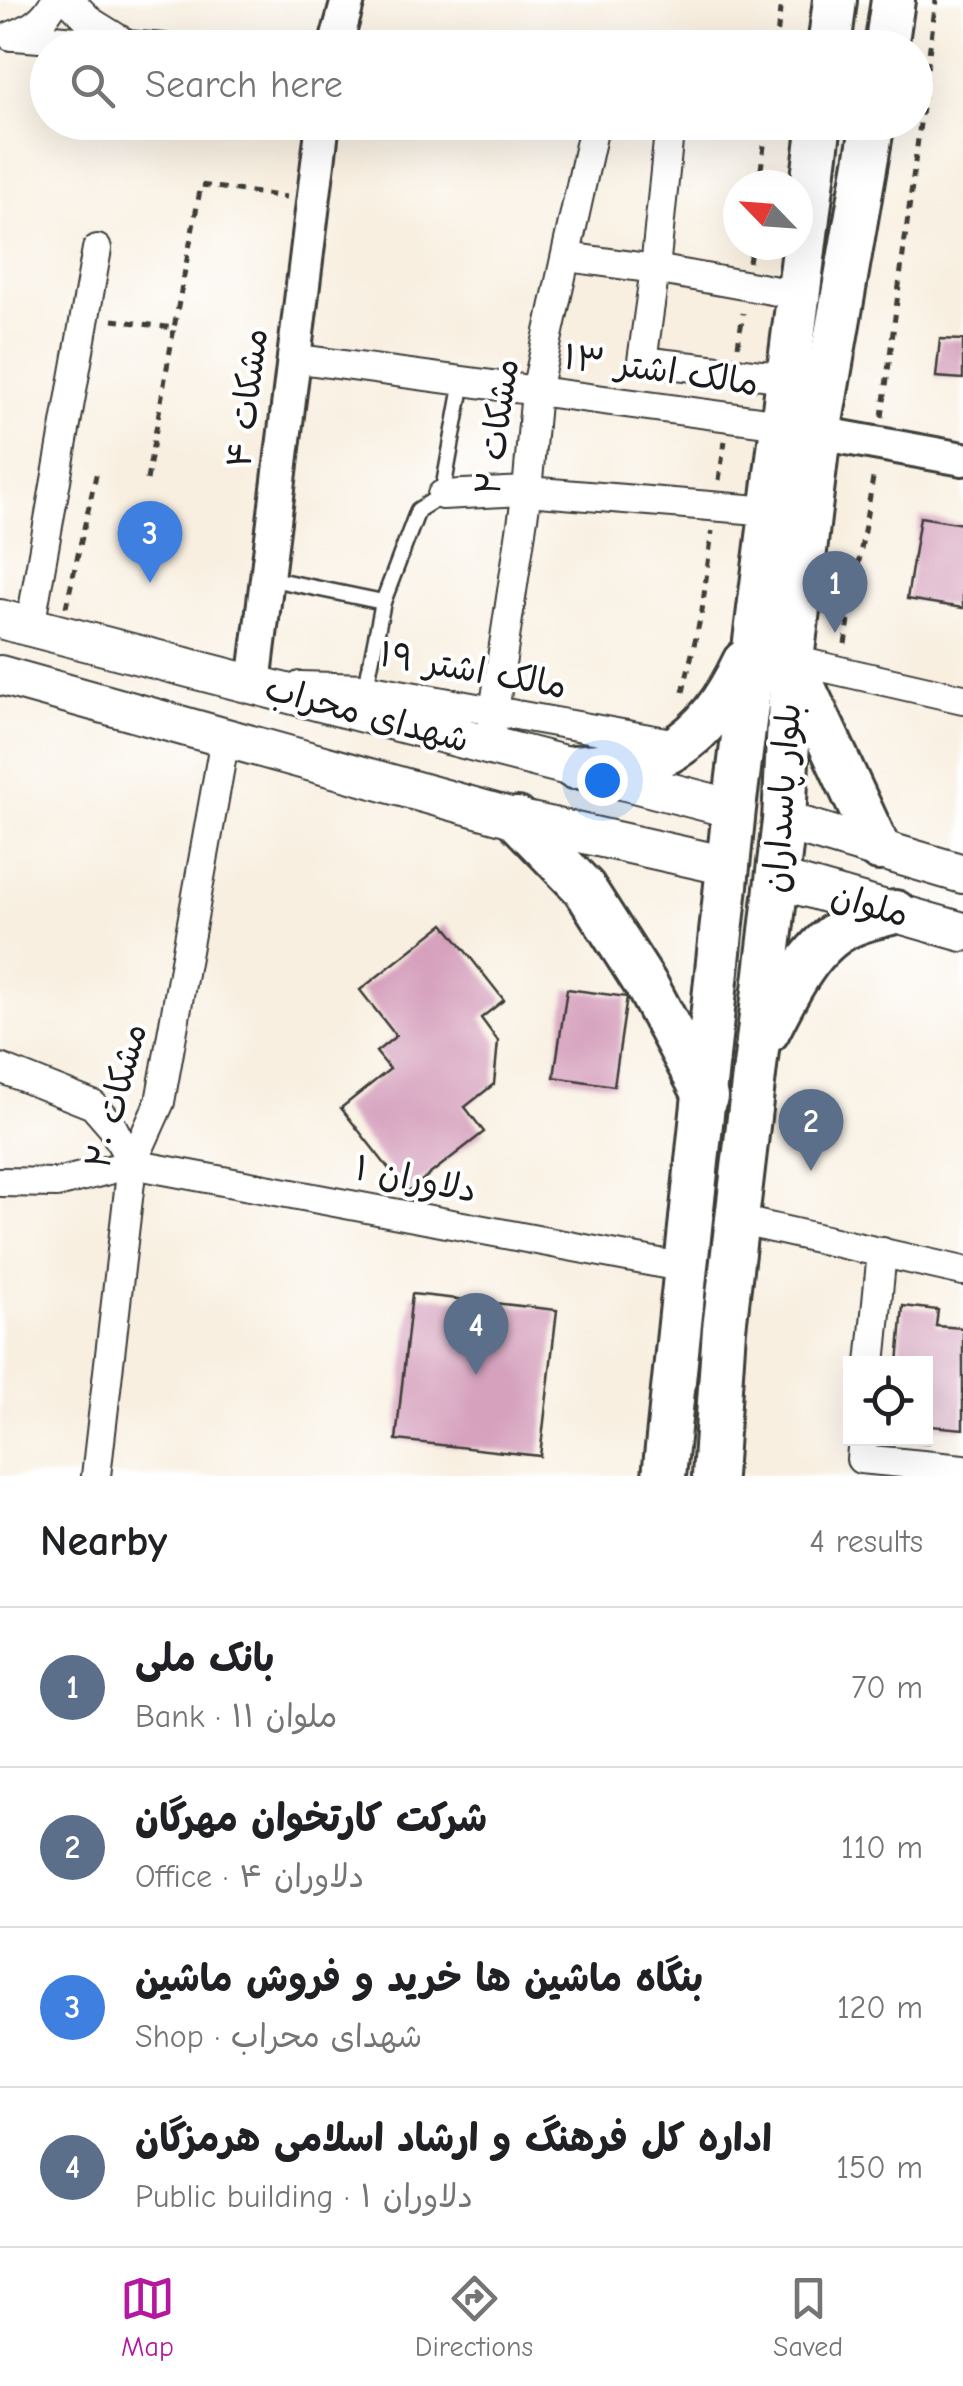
<!DOCTYPE html>
<meta charset="utf-8">
<style>
:root{--surface:#fff;--page:#f2f2f2;--text:#202124;--muted:#757577;--line:#e0e0e0;--accent:#b5179e}
body{margin:0;font-family:"Comic Neue","Playpen Sans Arabic",sans-serif;background:var(--page);color:var(--text)}
.controls{position:absolute;right:30px;bottom:30px;display:grid;overflow:hidden;border-radius:0px;box-shadow:0 10px 40px #0002}
.controls button{width:90px;height:90px;display:grid;place-items:center;padding:0;border:0;border-bottom:2px solid var(--line);background:var(--surface);color:var(--text);font:50px sans-serif}
.compass{position:absolute;left:723px;top:170px;width:90px;height:90px;border-radius:50%;background:var(--surface);box-shadow:0 10px 40px #0002;rotate:295deg}
.you{position:absolute;left:602px;top:780px;width:35px;height:35px;margin:-25px;border:8px solid #fff;border-radius:50%;background:#1a73e8;box-shadow:0 0 0 15px #1a73e833}
.badge{display:grid;place-items:center;width:65px;height:65px;border-radius:50%;background:var(--accent);color:#fff;font-size:32px;font-weight:700}
.pin{position:absolute;translate:-50% -82px;filter:drop-shadow(0 2px 5px #0008)}
.pin::after{content:'';position:absolute;top:52px;width:35px;height:30px;background:inherit;clip-path:polygon(0 0,100% 0,50% 100%)}
.list{margin:0;padding:0;list-style:none}
h2{display:flex;justify-content:space-between;align-items:center;height:130px;margin:0;padding:0 40px;font-size:42px}
h2 small{font-size:32px;font-weight:400;color:var(--muted)}
.list li{display:grid;grid-template-columns:65px 1fr auto;gap:30px;align-items:center;box-sizing:border-box;height:160px;padding:0 40px;border-top:2px solid var(--line)}
.list b{display:block;font-size:38px;white-space:nowrap}
.list p{margin:0;font-size:32px;white-space:nowrap;color:var(--muted)}
.list em{font-size:32px;font-style:normal;color:var(--muted)}
.icon{flex:none;width:55px;height:55px;fill:none;stroke:currentColor;stroke-width:2;stroke-linecap:round;stroke-linejoin:round}
.map{position:relative;flex:none;width:963px;height:1476px;overflow:hidden}
.search{position:absolute;background:var(--surface);box-shadow:0 10px 40px #0002;left:30px;right:30px;top:30px;height:110px;display:flex;align-items:center;gap:25px;box-sizing:border-box;padding:0 35px;border-radius:55px;color:var(--muted);font-size:38px}
.sheet{height:770px;background:var(--surface)}
nav{display:flex;justify-content:space-around;align-items:center;box-sizing:border-box;height:140px;border-top:2px solid var(--line);background:var(--surface);font-size:28px;color:var(--muted)}
nav a{display:grid;justify-items:center;gap:5px}
nav .on{color:var(--accent)}
.map>svg:first-child{display:block}
.building{fill:#d6a1bd}
.lines{fill:none;stroke-linecap:round;stroke-linejoin:round}
.service-casing{stroke:#3d3c39;stroke-width:19}
.minor-casing{stroke:#3d3c39;stroke-width:32}
.tertiary-casing{stroke:#3d3c39;stroke-width:38}
.secondary-casing{stroke:#3d3c39;stroke-width:42}
.primary-casing{stroke:#3d3c39;stroke-width:48}
.path{stroke:#3d3c39;stroke-width:5;stroke-dasharray:8 8;stroke-linecap:butt}
.service{stroke:#fff;stroke-width:14}
.minor{stroke:#fff;stroke-width:28}
.tertiary{stroke:#fff;stroke-width:32}
.secondary{stroke:#fff;stroke-width:38}
.primary{stroke:#fff;stroke-width:42}
.labels{text-anchor:middle;dominant-baseline:central;stroke-width:8;stroke-linejoin:round;paint-order:stroke}
.street-label{font-size:35px;fill:#1c1c1c;stroke:#fff}
</style>
<div class="map">
<svg width="963" height="1476" viewBox="0 0 963 1476">
<rect width="100%" height="100%" fill="#fff"/>
<filter id="ink" filterUnits="userSpaceOnUse"><feTurbulence type="fractalNoise" baseFrequency=".01" numOctaves="2"/><feDisplacementMap in="SourceGraphic" scale="20" xChannelSelector="R" yChannelSelector="G"/><feConvolveMatrix kernelMatrix="1 2 1 2 8 2 1 2 1" color-interpolation-filters="sRGB"/></filter>
<filter id="wash" filterUnits="userSpaceOnUse"><feTurbulence type="fractalNoise" baseFrequency=".0048" numOctaves="4" result="noise"/><feDisplacementMap in="SourceGraphic" scale="40" xChannelSelector="R" yChannelSelector="G"/><feGaussianBlur stdDeviation="2.25" result="paint"/><feColorMatrix in="noise" values="0 0 0 0 0 0 0 0 0 0 0 0 0 0 0 0 0 1.4 0 .05"/><feComposite in="paint" operator="in"/></filter>
<g filter="url(#wash)">
<rect width="100%" height="100%" fill="#f8efe0"/>
<g id="blocks">
<g class="building">
<path d="M940 339 963 340V379L936 377Z"/>
<path d="M920 517 963 524V608L907 599Z"/>
<path d="M444 924 504 1000 481 1018 498 1041 494 1084 465 1107 484 1132 407 1192 341 1108 390 1069 376 1052 396 1036 360 990Z"/>
<path d="M567 989 627 997 614 1086 554 1077Z"/>
<path d="M412 1294 557 1310 540 1456 396 1440Z"/>
<path d="M903 1306 938 1310 936 1326 963 1328V1429L931 1426 929 1443 903 1441V1438H926V1364H898Z"/>
</g>
</g>
</g>
<g filter="url(#ink)">
<use href="#blocks" fill-opacity="0" stroke="#3d3c39" stroke-width="2.5"/>
<g class="lines">
<defs>
<g id="service">
<path d="M267 578 383 602"/>
<path d="M365 692 383 602 418 510 442 495 463 381"/>
</g>
<g id="minor">
<path d="M69 0 91 22 120 40"/>
<path d="M11 36C31 29 46 19 55 0"/>
<path d="M15 36 164 48"/>
<path d="M670 122 655 269 642 361 788 378"/>
<path d="M567 257 655 269 799 295"/>
<path d="M292 358 782 424"/>
<path d="M442 495 527 491 771 511"/>
<path d="M30 627 97 249"/>
<path d="M792 660 963 699"/>
<path d="M300 686 366 688 677 744"/>
<path d="M489 745 527 491 536 391 595 122"/>
<path d="M0 1068 93 1105 113 1128 132 1164"/>
<path d="M0 1182 57 1183 132 1164 686 1268"/>
<path d="M737 1220 963 1271"/>
<path d="M871 1364 882 1252"/>
<path d="M863 1438 861 1459 963 1469"/>
<path d="M96 1476 132 1164 160 1102 225 738"/>
</g>
<g id="tertiary">
<path d="M335 48 348 0"/>
<path d="M819 433 963 459"/>
<path d="M254 684 323 122"/>
</g>
<g id="secondary">
<path d="M0 619 734 809"/>
<path d="M0 675 517 819 728 866"/>
<path d="M784 821 963 874"/>
<path d="M777 879 963 932"/>
</g>
<g id="primary">
<path d="M829 48 835 0"/>
<path d="M886 48 893 0"/>
<path d="M795 668 879 849"/>
<path d="M574 767C603 764 642 765 668 752 705 732 727 698 744 662"/>
<path d="M517 819 584 888 648 988 706 1097"/>
<path d="M768 1031C787 994 810 944 849 926 863 919 880 916 895 912"/>
<path d="M664 1476 734 809 820 122"/>
<path d="M714 1476 724 1329 784 821 792 660 819 433 873 122"/>
</g>
</defs>
<use href="#service" class="service-casing"/>
<use href="#minor" class="minor-casing"/>
<use href="#tertiary" class="tertiary-casing"/>
<use href="#secondary" class="secondary-casing"/>
<use href="#primary" class="primary-casing"/>
<g class="path">
<path d="M776 48 781 0"/>
<path d="M759 185 767 122"/>
<path d="M749 262 752 245"/>
<path d="M113 320 174 328 201 185 286 197"/>
<path d="M738 346 743 313"/>
<path d="M882 417 936 0"/>
<path d="M147 480 174 328"/>
<path d="M719 480 725 441"/>
<path d="M66 607 97 471"/>
<path d="M845 644 874 472"/>
<path d="M683 692 702 611 712 531"/>
</g>
<use href="#service" class="service"/>
<use href="#minor" class="minor"/>
<use href="#tertiary" class="tertiary"/>
<use href="#secondary" class="secondary"/>
<use href="#primary" class="primary"/>
</g>
</g>
<g class="labels">
<g class="street-label">
<text transform="translate(661 370) rotate(8)">مالک اشتر ۱۳</text>
<text transform="translate(247 398) rotate(-83)">مشکات ۴</text>
<text transform="translate(497 427) rotate(-82)">مشکات ۲</text>
<text transform="translate(473 670) rotate(10)">مالک اشتر ۱۹</text>
<text transform="translate(367 714) rotate(15)">شهدای محراب</text>
<text transform="translate(782 798) rotate(-86)">بلوار پاسداران</text>
<text transform="translate(870 905) rotate(16)">ملوان</text>
<text transform="translate(116 1096) rotate(-75)">مشکات ۲۰</text>
<text transform="translate(416 1179) rotate(11)">دلاوران ۱</text>
</g>
</g>
</svg>
<div class="controls">
<button><svg class="icon" aria-label="locate" viewBox="0 0 24 24"><circle cx="12" cy="12" r="6"/><path d="M12 2v4M12 18v4M2 12h4M18 12h4"/></svg></button>
</div>
<svg class="compass" viewBox="-18 -18 36 36"><path d="M0-13l5 13h-10z" fill="#e53935"/><path d="M0 13l5-13h-10z" fill="#757577"/></svg>
<div class="you"></div>
<div class="pin badge" style="left:835px;top:633px;background:#5c6f8a">1</div>
<div class="pin badge" style="left:811px;top:1171px;background:#5c6f8a">2</div>
<div class="pin badge" style="left:150px;top:583px;background:#3f7fe0">3</div>
<div class="pin badge" style="left:476px;top:1375px;background:#5c6f8a">4</div>
<div class="search"><svg class="icon" aria-label="search" viewBox="0 0 24 24"><circle cx="10" cy="10" r="6"/><path d="M15 15l6 6"/></svg>Search here</div>
</div>
<section class="sheet">
<h2>Nearby<small>4 results</small></h2>
<ul class="list">
<li><span class="badge" style="background:#5c6f8a">1</span><div><b>بانک ملی</b><p>Bank · ملوان ۱۱</p></div><em>70 m</em></li>
<li><span class="badge" style="background:#5c6f8a">2</span><div><b>شرکت کارتخوان مهرگان</b><p>Office · دلاوران ۴</p></div><em>110 m</em></li>
<li><span class="badge" style="background:#3f7fe0">3</span><div><b>بنگاه ماشین ها خرید و فروش ماشین</b><p>Shop · شهدای محراب</p></div><em>120 m</em></li>
<li><span class="badge" style="background:#5c6f8a">4</span><div><b>اداره کل فرهنگ و ارشاد اسلامی هرمزگان</b><p>Public building · دلاوران ۱</p></div><em>150 m</em></li>
</ul>
</section>
<nav>
<a class="on"><svg class="icon" aria-label="map" viewBox="0 0 24 24"><path d="M3 6l6-2 6 2 6-2v14l-6 2-6-2-6 2zM9 4v14M15 6v14"/></svg>Map</a>
<a><svg class="icon" aria-label="directions" viewBox="0 0 24 24"><path d="M12 3l9 9-9 9-9-9zM9 14v-3h6M13 9l2 2-2 2"/></svg>Directions</a>
<a><svg class="icon" aria-label="saved" viewBox="0 0 24 24"><path d="M7 4h10v16l-5-4-5 4z"/></svg>Saved</a>
</nav>
